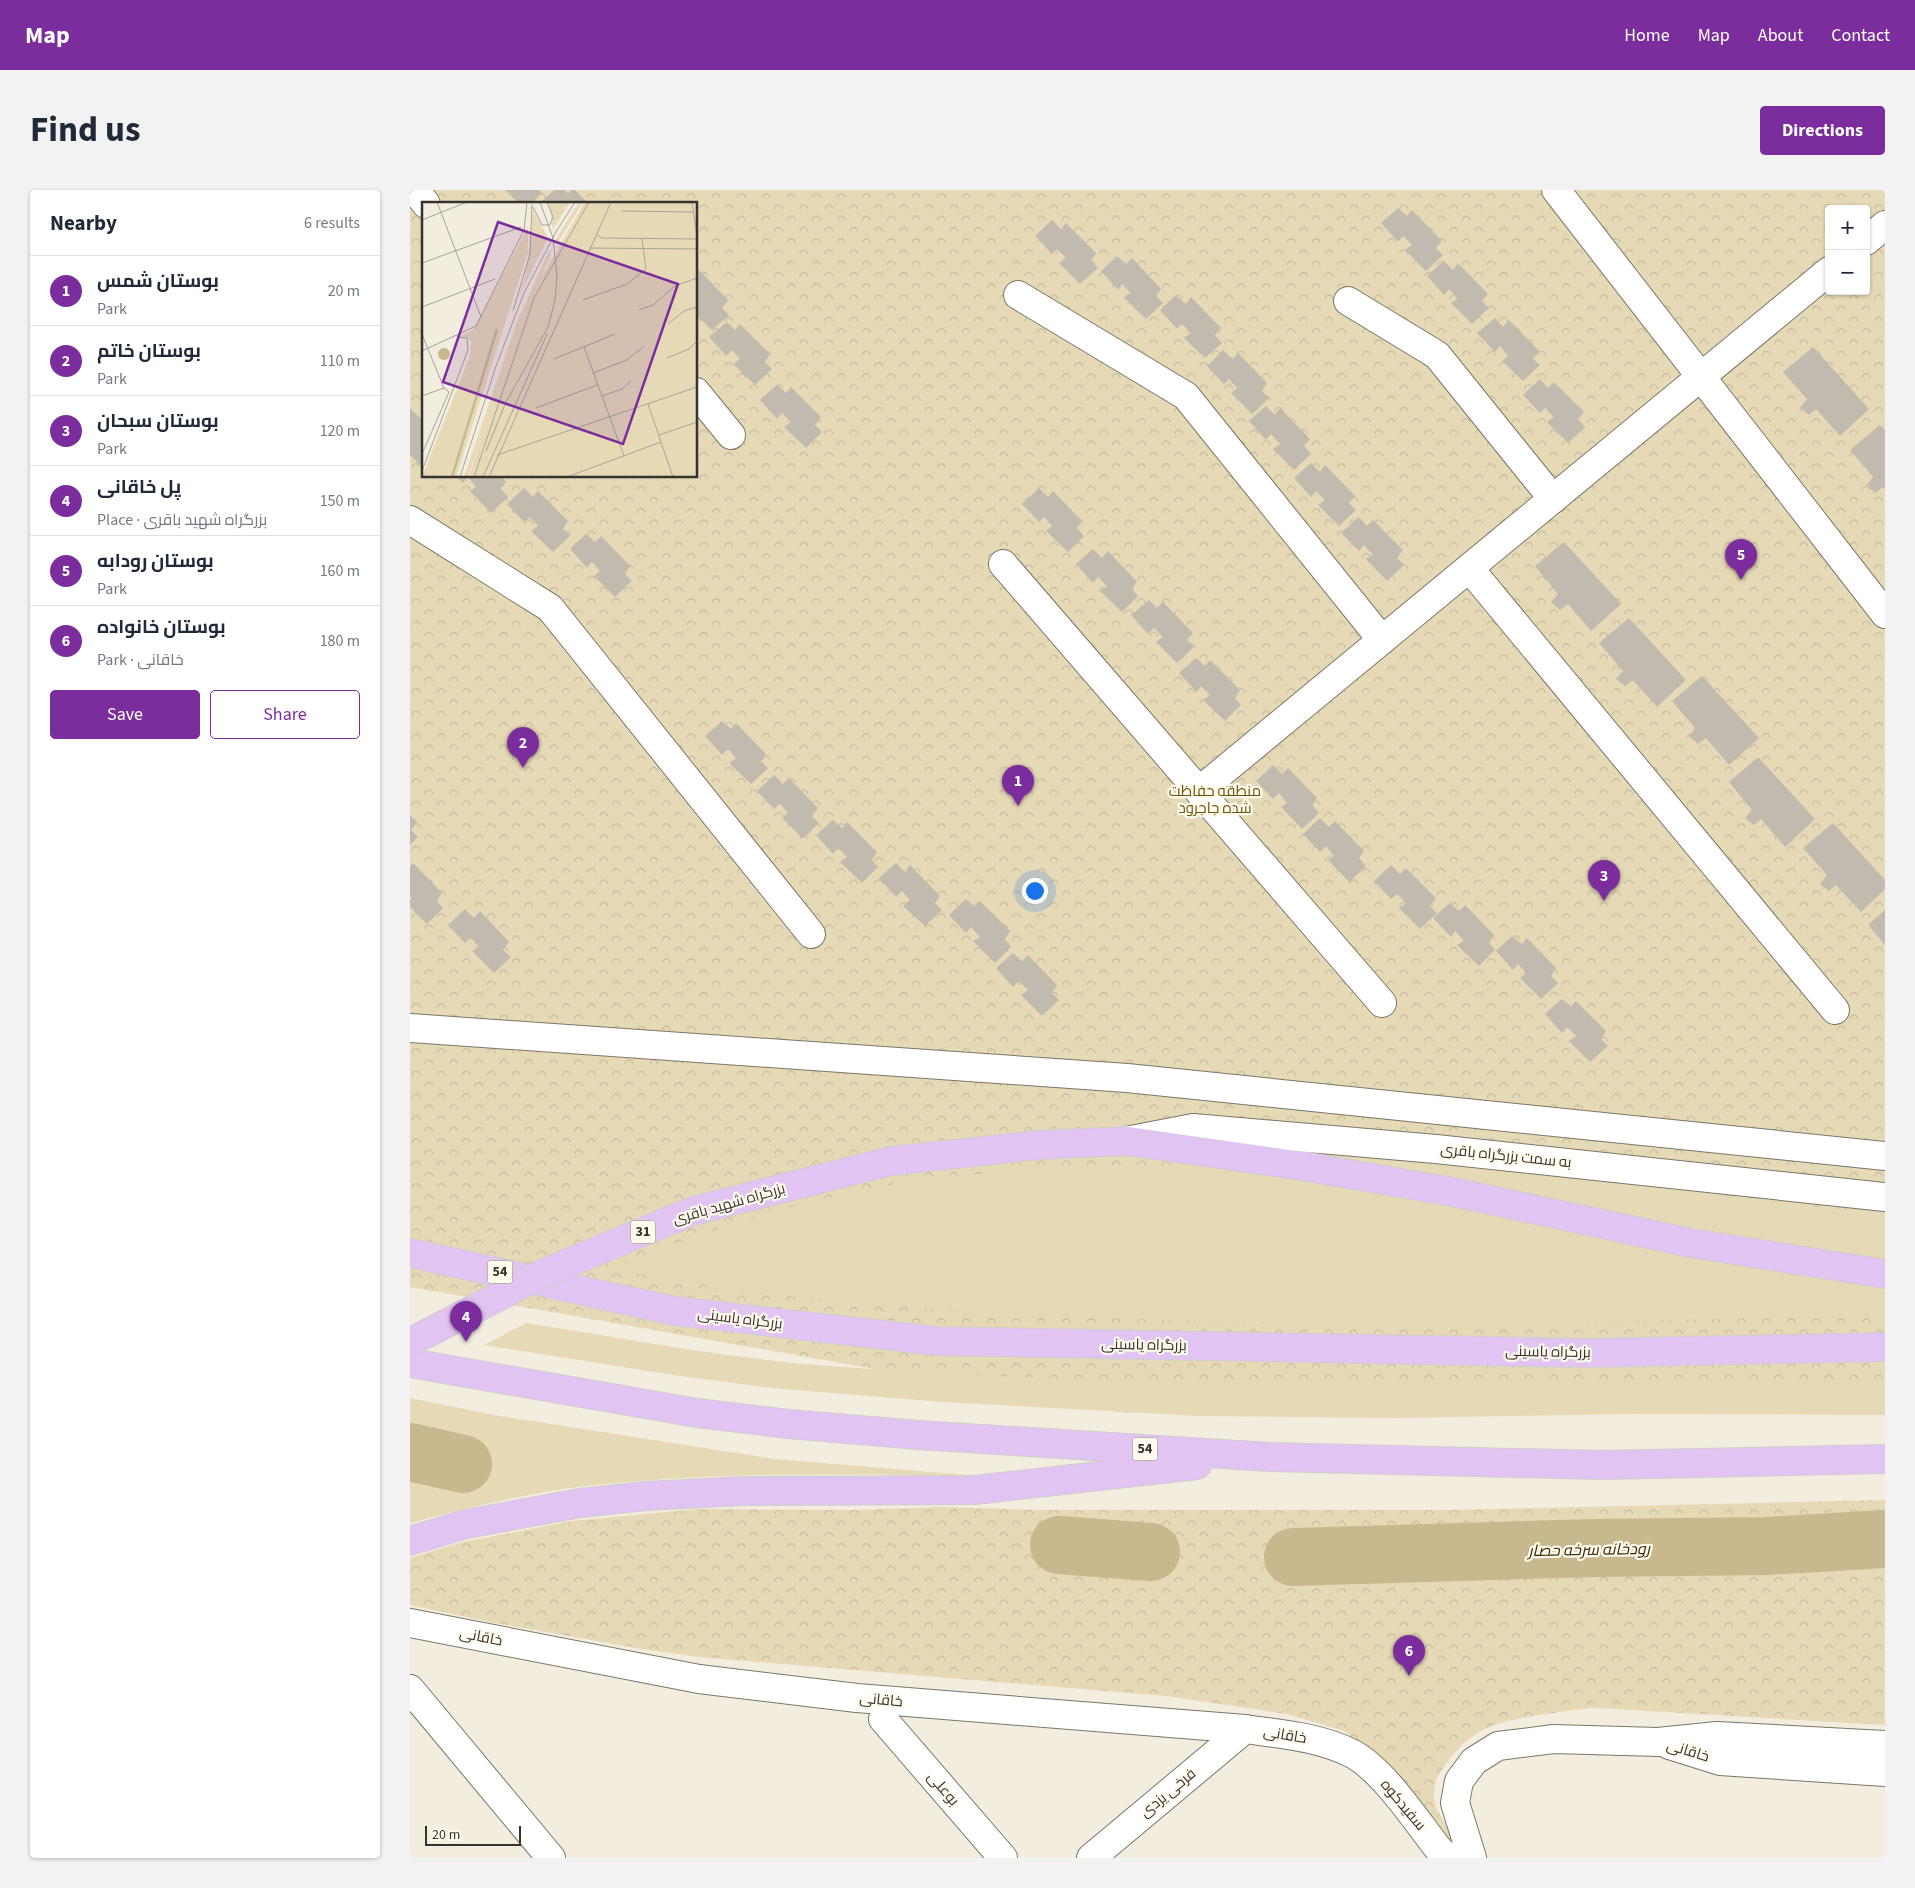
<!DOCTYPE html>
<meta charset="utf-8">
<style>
:root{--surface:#fff;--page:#f2f2f3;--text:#1f2937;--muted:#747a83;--line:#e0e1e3;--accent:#7c2d9d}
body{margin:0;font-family:"Source Sans 3",Cairo,sans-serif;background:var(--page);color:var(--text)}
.controls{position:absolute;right:15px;top:15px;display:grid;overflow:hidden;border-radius:5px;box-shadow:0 1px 4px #0004}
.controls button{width:45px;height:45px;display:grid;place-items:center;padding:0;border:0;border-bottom:1px solid var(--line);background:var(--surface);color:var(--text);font:25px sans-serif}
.scale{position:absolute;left:15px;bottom:12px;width:96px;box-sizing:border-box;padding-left:5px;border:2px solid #35332e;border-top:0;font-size:14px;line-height:18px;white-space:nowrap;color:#35332e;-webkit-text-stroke:4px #fffaed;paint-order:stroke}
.you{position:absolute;left:624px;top:700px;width:18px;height:18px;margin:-12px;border:4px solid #fff;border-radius:50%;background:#1a73e8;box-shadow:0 0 0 8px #1a73e833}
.badge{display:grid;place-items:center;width:32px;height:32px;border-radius:50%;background:var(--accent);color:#fff;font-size:16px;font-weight:700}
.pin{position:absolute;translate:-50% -41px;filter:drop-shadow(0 1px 2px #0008)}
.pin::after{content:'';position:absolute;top:26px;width:18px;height:15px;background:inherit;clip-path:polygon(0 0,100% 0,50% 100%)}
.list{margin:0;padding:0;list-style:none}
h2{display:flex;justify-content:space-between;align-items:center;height:65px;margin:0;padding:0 20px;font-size:21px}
h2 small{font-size:16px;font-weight:400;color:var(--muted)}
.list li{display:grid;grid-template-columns:32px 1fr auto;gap:15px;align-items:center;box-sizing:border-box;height:70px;padding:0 20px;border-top:1px solid var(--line)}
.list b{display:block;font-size:19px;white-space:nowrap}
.list p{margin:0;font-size:16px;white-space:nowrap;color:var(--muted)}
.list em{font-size:16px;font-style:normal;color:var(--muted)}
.actions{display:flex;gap:10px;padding:15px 20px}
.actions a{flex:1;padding:11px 0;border:1px solid var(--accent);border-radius:5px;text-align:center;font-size:18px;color:var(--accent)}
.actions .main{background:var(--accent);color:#fff}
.map{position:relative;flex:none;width:1475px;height:1668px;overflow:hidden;border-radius:5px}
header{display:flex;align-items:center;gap:30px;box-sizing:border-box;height:70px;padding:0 25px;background:var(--accent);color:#fff}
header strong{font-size:24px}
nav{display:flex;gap:28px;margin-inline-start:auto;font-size:18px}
.intro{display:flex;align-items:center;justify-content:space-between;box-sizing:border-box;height:120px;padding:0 30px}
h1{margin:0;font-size:35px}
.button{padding:12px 22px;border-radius:5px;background:var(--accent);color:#fff;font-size:18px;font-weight:700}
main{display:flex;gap:30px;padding:0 30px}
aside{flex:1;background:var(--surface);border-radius:5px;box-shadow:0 1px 4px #0004}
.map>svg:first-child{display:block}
.park{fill:url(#park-crowns);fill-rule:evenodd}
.garden{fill:#e6d9b6}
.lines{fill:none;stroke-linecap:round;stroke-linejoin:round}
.river{stroke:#c8b88e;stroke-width:58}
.building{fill:#c0bbae}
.street-casing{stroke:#7a766a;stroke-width:30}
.secondary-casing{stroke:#7a766a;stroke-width:30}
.highway-casing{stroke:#cfcecd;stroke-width:30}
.street{stroke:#fff;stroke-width:28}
.secondary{stroke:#fff;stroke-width:28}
.highway{stroke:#e1c4f1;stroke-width:28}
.highway-bridge-casing{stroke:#cfcecd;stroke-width:30;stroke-linecap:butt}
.highway-bridge{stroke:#e1c4f1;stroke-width:28}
.labels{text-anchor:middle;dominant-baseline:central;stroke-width:4.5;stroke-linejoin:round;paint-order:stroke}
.shield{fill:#fffaed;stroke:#726f67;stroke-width:1}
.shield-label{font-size:14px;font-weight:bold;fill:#35332e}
.park-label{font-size:15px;fill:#6a5509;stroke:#fffaed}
.street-label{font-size:15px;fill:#35332e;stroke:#fffaed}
.water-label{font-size:16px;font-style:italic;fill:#352905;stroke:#fffaed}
.inset-river{fill:none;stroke:#c8b88e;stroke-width:2.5}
.inset-road{fill:none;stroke:#a6a398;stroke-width:1}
.view{fill:#7c2d9d;fill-opacity:0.15;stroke:#7c2d9d;stroke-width:2.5}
.inset-edge{fill:none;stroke:#35332e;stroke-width:2.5}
</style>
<header>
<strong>Map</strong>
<nav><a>Home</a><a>Map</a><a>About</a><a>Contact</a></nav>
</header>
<div class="intro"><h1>Find us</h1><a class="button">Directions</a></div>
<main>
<aside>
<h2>Nearby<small>6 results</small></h2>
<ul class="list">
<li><span class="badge">1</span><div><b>بوستان شمس</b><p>Park</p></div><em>20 m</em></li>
<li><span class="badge">2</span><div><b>بوستان خاتم</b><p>Park</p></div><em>110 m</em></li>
<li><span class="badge">3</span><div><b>بوستان سبحان</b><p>Park</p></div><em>120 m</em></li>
<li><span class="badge">4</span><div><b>پل خاقانی</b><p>Place · بزرگراه شهید باقری</p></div><em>150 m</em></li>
<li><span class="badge">5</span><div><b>بوستان رودابه</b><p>Park</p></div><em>160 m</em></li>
<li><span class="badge">6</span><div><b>بوستان خانواده</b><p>Park · خاقانی</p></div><em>180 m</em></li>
</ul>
<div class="actions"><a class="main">Save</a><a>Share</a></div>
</aside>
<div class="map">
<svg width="1475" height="1668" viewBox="0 0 1475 1668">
<defs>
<pattern id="park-crowns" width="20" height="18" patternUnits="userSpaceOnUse" patternTransform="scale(1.25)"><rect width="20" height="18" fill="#e6d9b6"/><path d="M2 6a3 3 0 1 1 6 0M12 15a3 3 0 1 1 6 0" fill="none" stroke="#c6bb9d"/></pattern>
</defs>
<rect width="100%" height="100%" fill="#f2eddf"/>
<g class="park">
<path d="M0 0H1475V1198L715 1223 0 1097ZM14 14H286V286H14ZM1419 19H1456V101H1419Z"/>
<path d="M1475 1310V1535L1187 1518C1165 1519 1144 1523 1123 1526 1082 1533 1059 1540 1034 1577 1025 1588 1021 1602 1026 1616 1030 1629 1041 1640 1049 1651L1044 1656 1004 1605 965 1563 934 1541 877 1524 756 1506 289 1467 231 1459 85 1433 0 1415V1368L53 1352 162 1331 288 1319 440 1320 534 1317 628 1320H1039Z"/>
</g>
<g class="garden">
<path d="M783 949 943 962 1475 1025V1070L1409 1062 958 972 894 962Z"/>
<path d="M766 978 895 987 1010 1007 1209 1052 1359 1082 1475 1097V1128C1334 1126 1193 1134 1051 1134 812 1133 571 1130 334 1101 289 1095 245 1086 201 1079L321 1034 383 1016 494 992 620 979Z"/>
<path d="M116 1133C213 1148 310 1167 407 1175 585 1189 763 1193 941 1194 1119 1196 1297 1195 1475 1194V1225L1223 1224 987 1228 790 1226 532 1212 361 1198 263 1185 74 1155Z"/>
<path d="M0 1208 84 1225 365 1269 569 1286C437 1284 305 1281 175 1296 116 1303 57 1318 0 1333Z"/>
</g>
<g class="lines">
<g class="river">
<path d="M0 1262 53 1274"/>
<path d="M649 1355 741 1362"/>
<path d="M883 1367 1184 1358 1357 1356 1475 1349"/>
</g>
</g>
<g class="building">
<path d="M95 0H129L132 3 121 14H110Z"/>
<path d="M144 0H154L158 4 161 0H165L179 14H135L132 11Z"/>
<path d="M988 18 997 26 1002 20 1032 51 1026 58 1033 65 1016 81 995 60 1002 55 993 46 988 52 971 33Z"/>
<path d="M642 30 651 39 656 33 686 63 681 71 688 78 670 94 649 73 656 68 647 59 642 64 625 46Z"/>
<path d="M707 66 716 74 722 68 751 99 746 106 753 113 736 129 714 108 721 103 712 94 708 100 691 81Z"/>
<path d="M1034 71 1043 80 1048 73 1078 104 1072 111 1079 118 1062 134 1041 113 1048 109 1039 99 1034 105 1017 86Z"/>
<path d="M288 79 318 110 312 118 319 125 302 140 286 125Z"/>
<path d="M766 105 776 114 781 107 811 138 805 145 812 153 795 168 774 148 781 143 772 134 767 139 750 120Z"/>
<path d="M1085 128 1093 137 1099 130 1129 161 1123 169 1130 175 1113 191 1092 171 1098 166 1090 156 1085 162 1067 143Z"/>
<path d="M317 132 325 140 330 134 360 164 355 172 362 179 345 195 323 174 330 169 322 160 316 166 299 147Z"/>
<path d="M1403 157 1459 219 1430 246 1406 219 1399 225 1390 218 1397 209 1373 182Z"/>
<path d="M813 160 823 169 828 163 857 193 852 201 859 208 842 224 821 203 827 198 819 189 814 194 797 176Z"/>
<path d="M1130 189 1138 198 1144 192 1174 222 1168 229 1175 237 1158 253 1137 232 1144 227 1135 218 1130 223 1113 205Z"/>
<path d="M367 195 376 203 381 197 411 227 405 235 412 242 396 258 374 237 381 232 372 223 367 229 350 210Z"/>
<path d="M856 216 865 225 870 218 900 249 894 256 901 264 884 280 863 259 870 254 861 244 856 250 839 231Z"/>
<path d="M0 218 14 232V279L0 265Z"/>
<path d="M1470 235 1475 240V299L1473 297 1465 303 1457 295 1463 287 1440 260Z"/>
<path d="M901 273 910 282 915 275 945 306 939 313 946 320 929 336 908 315 915 310 906 301 901 307 884 288Z"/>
<path d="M46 286H91L96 292 91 299 98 307 81 323 60 301 66 297 58 287 53 293Z"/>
<path d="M114 298 123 307 128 301 158 331 153 339 160 346 143 362 121 341 128 336 120 327 114 332 97 314Z"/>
<path d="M629 298 638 307 643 301 672 331 667 338 674 346 658 362 636 341 642 336 634 327 629 332 612 314Z"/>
<path d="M949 327 957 336 963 330 993 360 987 368 994 375 977 391 956 369 963 365 954 355 949 361 931 343Z"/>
<path d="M176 344 185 352 191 346 220 376 215 384 222 391 205 407 184 386 190 381 182 372 177 378 160 359Z"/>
<path d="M1154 352 1211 414 1181 441 1158 414 1150 420 1141 412 1148 404 1125 376Z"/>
<path d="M683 359 692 368 698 361 727 392 722 399 728 406 712 422 690 401 697 396 688 387 683 393 666 374Z"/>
<path d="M739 410 747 418 753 412 783 443 777 450 784 457 767 473 746 452 753 447 744 438 738 444 721 425Z"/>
<path d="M1219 428 1276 490 1247 517 1223 490 1215 496 1206 489 1213 481 1189 453Z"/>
<path d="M786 468 795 476 800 470 830 500 825 508 831 515 815 531 793 510 800 505 791 496 787 502 769 483Z"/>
<path d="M1292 486 1349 548 1319 575 1296 548 1288 554 1279 546 1285 538 1262 511Z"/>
<path d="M312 531 321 539 326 533 356 564 351 571 358 578 341 594 319 573 326 568 318 559 312 565 295 546Z"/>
<path d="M1348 567 1405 629 1375 657 1351 629 1344 635 1335 628 1342 620 1319 592Z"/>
<path d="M863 575 872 584 878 578 907 608 902 615 909 623 892 639 871 617 877 613 869 603 863 609 846 591Z"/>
<path d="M364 585 373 594 379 588 408 618 402 626 409 633 393 649 372 628 378 623 370 614 364 619 347 601Z"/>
<path d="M0 625 7 632 1 640 8 647 0 655Z"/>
<path d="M910 628 919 637 925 631 954 661 949 668 956 676 939 692 918 670 924 666 916 656 910 662 893 644Z"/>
<path d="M423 630 432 638 437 632 467 662 462 670 468 677 452 693 430 672 437 667 428 658 423 664 406 645Z"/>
<path d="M1423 633 1475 690V699L1451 722 1426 695 1419 701 1410 694 1417 685 1393 658Z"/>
<path d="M3 673 32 703 27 711 33 718 17 734 0 717V710L2 708 0 706V676Z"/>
<path d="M486 673 495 682 500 675 530 706 525 713 532 720 515 736 493 716 500 710 492 701 486 707 469 688Z"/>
<path d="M981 675 990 684 996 678 1026 708 1020 716 1027 723 1010 739 989 718 996 713 987 704 981 709 964 691Z"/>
<path d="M556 709 565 717 570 711 600 741 595 749 601 757 585 773 563 751 570 747 561 737 556 743 539 725Z"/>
<path d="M1040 713 1049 721 1055 715 1084 745 1079 753 1085 760 1069 776 1047 755 1054 751 1045 741 1041 747 1023 728Z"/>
<path d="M55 719 64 728 70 721 99 752 93 760 101 767 84 783 62 761 69 757 60 747 55 753 38 735Z"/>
<path d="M1475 720V755L1458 735Z"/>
<path d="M1102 746 1112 754 1117 748 1146 778 1141 786 1148 793 1131 809 1110 788 1116 783 1108 774 1103 780 1086 761Z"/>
<path d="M603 763 612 771 618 765 647 795 642 803 649 810 632 826 611 805 618 800 609 791 603 797 586 778Z"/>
<path d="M1152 809 1161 817 1166 811 1196 841 1191 849 1198 856 1180 872 1159 851 1166 846 1158 837 1152 843 1135 824Z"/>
</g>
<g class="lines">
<defs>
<g id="street">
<path d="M5 0 16 14"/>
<path d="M1146 0 1475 424"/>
<path d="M1456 51 1475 35"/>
<path d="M608 105 776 206 972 450"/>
<path d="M938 111 1027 165 1143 309"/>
<path d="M286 202 321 245"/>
<path d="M0 330 140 418 401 744"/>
<path d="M593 374 972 813"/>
<path d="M1059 378 1425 820"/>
<path d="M789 601 1419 81"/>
<path d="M0 838 717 888 1475 966"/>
<path d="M0 1499 141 1668"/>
<path d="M473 1529 593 1668"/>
<path d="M681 1668 835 1539"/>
</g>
<g id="secondary">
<path d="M721 950 783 938 1026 959 1475 1007"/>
<path d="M0 1433 289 1489 447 1508 835 1539C871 1544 910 1547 943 1564 975 1582 1007 1632 1030 1661L1039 1668"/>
<path d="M1259 1555 1310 1571 1475 1582"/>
<path d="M1062 1668 1045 1613 1049 1591 1064 1571 1088 1556 1144 1549 1248 1552 1307 1546 1475 1555"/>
</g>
<g id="highway">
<path d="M481 971 628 955 718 951 892 976 1043 1002 1281 1053 1475 1084"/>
<path d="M0 1063 265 1121 526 1151 1177 1163 1475 1157"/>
<path d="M0 1173 287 1223 379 1234 508 1245 860 1267 1193 1275 1475 1269"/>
<path d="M0 1351 56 1334 170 1313 236 1306 334 1301 564 1300 787 1275"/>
</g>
</defs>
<use href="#street" class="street-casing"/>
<use href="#secondary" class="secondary-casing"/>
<use href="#highway" class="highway-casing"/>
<use href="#street" class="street"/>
<use href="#secondary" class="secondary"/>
<use href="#highway" class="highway"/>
<defs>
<path id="highway-bridge" d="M0 1152 134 1083 283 1021 481 971"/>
</defs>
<use href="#highway-bridge" class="highway-bridge-casing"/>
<use href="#highway-bridge" class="highway-bridge"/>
</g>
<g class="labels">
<g class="shield">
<rect x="220.5" y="1030.5" width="25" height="23" rx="4"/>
<rect x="77.5" y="1070.5" width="25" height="23" rx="4"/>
<rect x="722.5" y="1247.5" width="25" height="23" rx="4"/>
</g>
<g class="shield-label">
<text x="233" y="1042">31</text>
<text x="90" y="1082">54</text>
<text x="735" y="1259">54</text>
</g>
<g class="park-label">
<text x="805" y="601">منطقه حفاظت<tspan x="805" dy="17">شده جاجرود</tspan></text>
</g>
<g class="street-label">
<text transform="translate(1096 966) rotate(6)">به سمت بزرگراه باقری</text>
<text transform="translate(319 1014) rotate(-16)">بزرگراه شهید باقری</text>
<text transform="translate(330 1129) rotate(7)">بزرگراه یاسینی</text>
<text transform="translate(734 1155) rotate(1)">بزرگراه یاسینی</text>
<text transform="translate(1138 1162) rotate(1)">بزرگراه یاسینی</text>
<text transform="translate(71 1447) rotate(11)">خاقانی</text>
<text transform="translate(471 1510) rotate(5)">خاقانی</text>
<text transform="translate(875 1545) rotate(10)">خاقانی</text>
<text transform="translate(1278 1561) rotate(17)">خاقانی</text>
<text transform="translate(533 1599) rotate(49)">بوعلی</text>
<text transform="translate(758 1603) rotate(-40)">فرخی یزدی</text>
<text transform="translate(993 1615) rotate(50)">سفیدکوه</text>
</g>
<g class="water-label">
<text transform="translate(1179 1360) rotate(-1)">رودخانه سرخه حصار</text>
</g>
</g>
<g transform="translate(12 12)">
<rect width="275" height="275" fill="#f2eddf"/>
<path d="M127 0H148L131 27 130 22Z" fill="#e6d9b6"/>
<path d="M163 0H275V275H47L97 114ZM106 25V50L34 275H0L48 154 49 138 39 134 51 128Z" fill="#e6d9b6"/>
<path d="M157 0H161L135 42 134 37ZM111 8 126 36 96 96 104 73ZM128 47 129 53 97 124 46 275H42L94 122ZM132 64 130 99 122 129 72 221 113 102ZM115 150 59 275H57L86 201Z" fill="#e6d9b6"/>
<path d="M16 152a6 6 0 1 1 12 0a6 6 0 1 1-12 0Z" fill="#c8b88e"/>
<path class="inset-river" d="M30 275 75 127"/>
<path class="inset-road" d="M15 0 59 115M270 0 275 33M111 5 120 23H128L131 15 125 0M200 9 271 10M0 18 45 0M174 32 180 36 275 37M167 46 275 47M0 61 99 25M161 98 205 82 224 67 220 37M0 105 73 77M217 108 231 103 253 84 275 76M91 109 108 52 110 2M246 122 262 109 275 105M0 132 6 147M162 145 202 254M6 147 22 186 27 190M0 149 54 124 102 28 105 0M245 156 267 147 275 139M132 157 193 132M171 171 205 158 222 144M0 194 22 186M180 194 200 187 209 179M226 202 251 275M114 206 175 183M237 233 275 220M64 249 84 200 126 125 133 98 135 75 131 36 118 0M0 252 27 190M75 253 275 185M0 269 46 148 45 136 35 135M38 275 74 164 102 91 135 28 153 0M52 275 112 96 167 0M61 275 125 132M67 275 189 0M99 275H118M145 275 239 240"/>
<path class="view" d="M76 20 256 82 201 242 21 180Z"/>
<rect width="275" height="275" class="inset-edge"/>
</g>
</svg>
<div class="controls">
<button>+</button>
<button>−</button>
</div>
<div class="scale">20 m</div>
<div class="you"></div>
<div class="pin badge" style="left:608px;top:616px">1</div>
<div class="pin badge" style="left:113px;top:578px">2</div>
<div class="pin badge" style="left:1194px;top:711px">3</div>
<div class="pin badge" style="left:56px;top:1152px">4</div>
<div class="pin badge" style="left:1331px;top:390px">5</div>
<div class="pin badge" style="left:999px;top:1486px">6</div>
</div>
</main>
